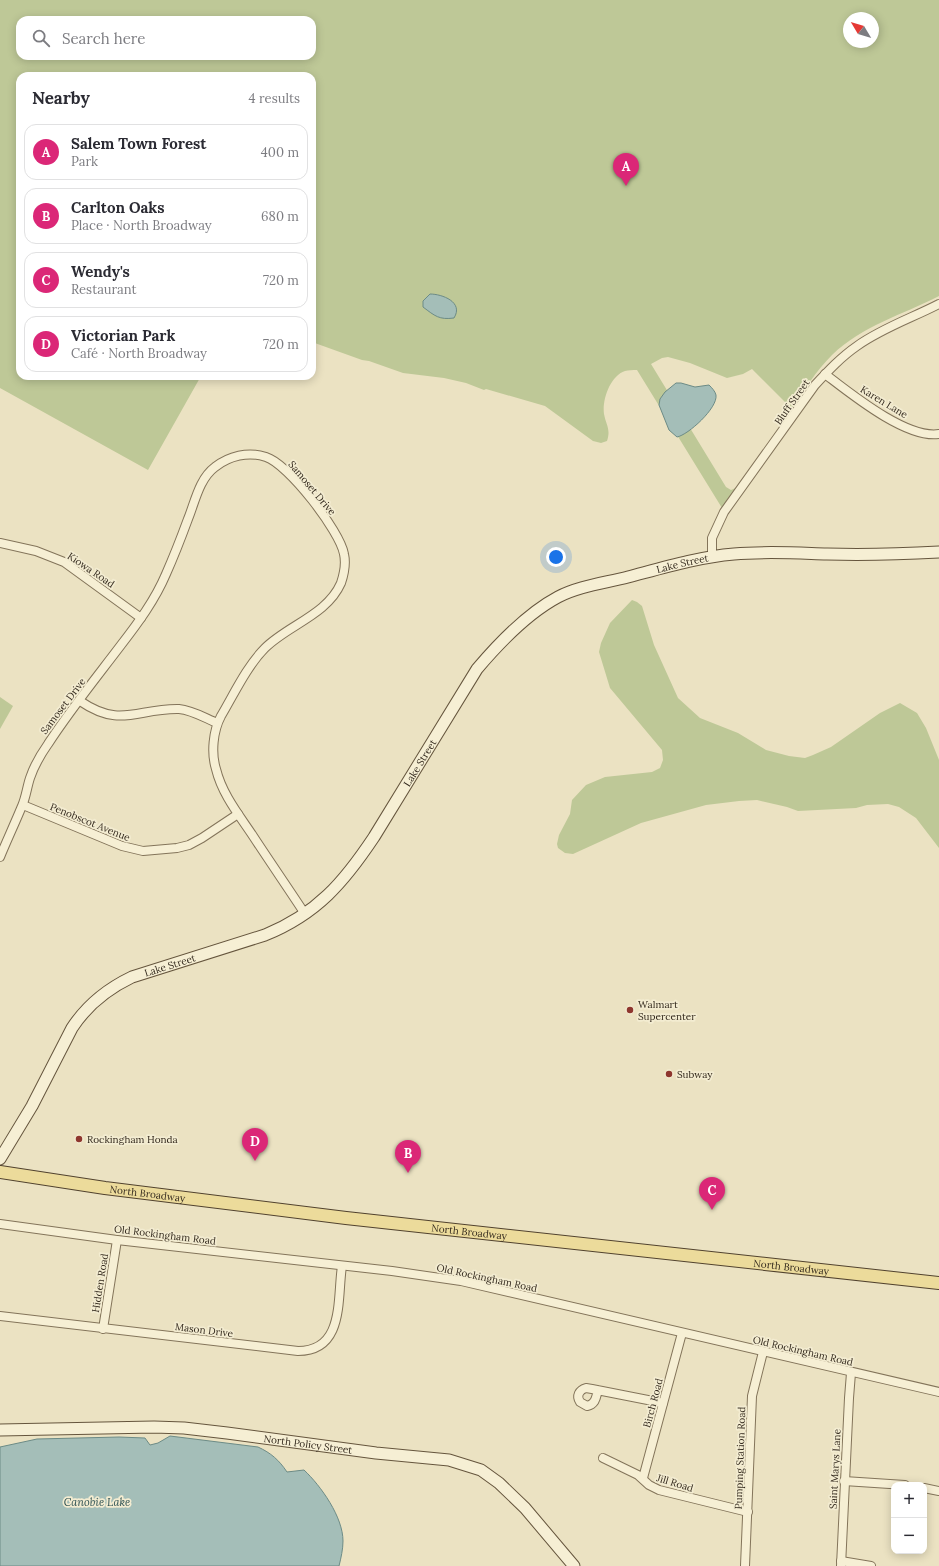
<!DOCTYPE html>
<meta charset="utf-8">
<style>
:root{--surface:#fff;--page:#f2f2f3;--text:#2b2b33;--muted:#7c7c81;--line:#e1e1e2;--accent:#db2777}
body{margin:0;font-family:Lora,serif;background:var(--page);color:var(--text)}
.controls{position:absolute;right:12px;bottom:12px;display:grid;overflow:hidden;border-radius:8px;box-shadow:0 2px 10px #0003}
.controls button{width:36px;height:36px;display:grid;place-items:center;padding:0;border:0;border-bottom:1px solid var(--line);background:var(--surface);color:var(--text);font:20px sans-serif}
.compass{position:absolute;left:843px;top:12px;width:36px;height:36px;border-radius:50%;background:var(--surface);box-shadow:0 2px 10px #0003;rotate:308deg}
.you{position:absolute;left:556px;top:557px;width:14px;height:14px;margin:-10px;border:3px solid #fff;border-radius:50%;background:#1a73e8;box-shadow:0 0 0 6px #1a73e833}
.badge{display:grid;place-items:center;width:26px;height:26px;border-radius:50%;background:var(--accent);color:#fff;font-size:13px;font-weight:700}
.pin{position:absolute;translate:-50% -33px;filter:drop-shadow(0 1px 2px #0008)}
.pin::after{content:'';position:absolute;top:21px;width:14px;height:12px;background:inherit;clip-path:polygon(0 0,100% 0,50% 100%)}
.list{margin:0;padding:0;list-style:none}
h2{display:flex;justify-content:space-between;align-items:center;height:52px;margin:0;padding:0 16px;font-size:17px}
h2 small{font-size:13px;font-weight:400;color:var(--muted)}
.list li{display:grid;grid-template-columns:26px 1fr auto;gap:12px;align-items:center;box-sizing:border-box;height:56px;margin:0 8px 8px;padding:0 8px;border:1px solid var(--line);border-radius:12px}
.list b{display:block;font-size:15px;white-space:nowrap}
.list p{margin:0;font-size:13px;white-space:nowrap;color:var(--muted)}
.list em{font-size:13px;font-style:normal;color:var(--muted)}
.icon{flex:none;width:22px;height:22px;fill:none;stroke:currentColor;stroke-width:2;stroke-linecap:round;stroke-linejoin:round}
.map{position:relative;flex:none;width:939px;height:1566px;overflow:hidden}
.search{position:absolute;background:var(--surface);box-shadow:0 2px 10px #0003;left:16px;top:16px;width:300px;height:44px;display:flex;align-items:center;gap:10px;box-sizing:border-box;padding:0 14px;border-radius:12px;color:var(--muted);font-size:15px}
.panel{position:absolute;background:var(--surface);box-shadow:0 2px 10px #0003;left:16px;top:72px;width:300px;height:308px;border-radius:12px}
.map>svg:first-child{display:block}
.green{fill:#bec897;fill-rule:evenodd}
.water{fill:#a4beb8;stroke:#6c8b86}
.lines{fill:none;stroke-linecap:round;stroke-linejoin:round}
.street-casing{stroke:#83745a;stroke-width:10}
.secondary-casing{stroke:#65553d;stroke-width:13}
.primary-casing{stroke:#51422e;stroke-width:14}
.street{stroke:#f6efd4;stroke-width:8}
.secondary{stroke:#f6efd4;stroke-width:11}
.primary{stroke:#ecdb9b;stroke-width:12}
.poi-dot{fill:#8e362e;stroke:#f3ecd1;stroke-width:1.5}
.labels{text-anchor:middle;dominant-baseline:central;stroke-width:3.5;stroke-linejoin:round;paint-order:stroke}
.street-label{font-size:10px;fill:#342a1e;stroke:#f3ecd1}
.poi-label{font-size:10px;fill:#342a1e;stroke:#f3ecd1;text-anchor:start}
.water-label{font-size:11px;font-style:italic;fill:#2e5253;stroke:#f3ecd1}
</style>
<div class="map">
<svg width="939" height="1566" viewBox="0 0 939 1566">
<rect width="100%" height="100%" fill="#ebe2c2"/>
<g class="green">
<path d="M0 0H939V296C902 315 862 326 832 355 816 371 804 390 792 409L752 369 743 374 727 378 690 363 668 357 662 358 651 364 726 487 731 490 738 487 722 508 637 370C633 370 628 370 625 371 610 376 602 400 604 414 606 425 611 429 607 441L601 443 593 441 545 406 486 389 484 390 466 383 444 378 403 373 369 361 362 360 312 342V76H20V376H201L148 470 0 388ZM849 18H873V42H849ZM20 20H312V56H20Z"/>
<path d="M632 600 637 602 642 606 654 645 678 698 700 718 738 733 766 750 789 756 805 758 813 755 831 747 880 713 900 703 917 713 926 728 939 760V848L916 818 899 807 888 804 867 805 856 808 798 811 787 807 757 800 739 801 706 805 641 823 573 854 565 853 558 848 557 844 559 835 570 814 572 800 586 785 605 777 652 772 660 768 663 760 662 750 610 688 599 652 601 643 610 623Z"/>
<path d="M0 697 13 706 0 729Z"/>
</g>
<g class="water">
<path d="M430 294C442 294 464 302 454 318 439 320 435 316 423 307V301Z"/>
<path d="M676 383H681L695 387 709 385C712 388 715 391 716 395 718 408 688 435 677 437L669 430 659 405 660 399 665 392Z"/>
<path d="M170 1436 258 1447C271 1453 279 1460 287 1472L304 1470C321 1486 343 1517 343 1541 343 1549 341 1558 339 1566H0V1447L37 1439 119 1437 145 1438 150 1445 158 1443Z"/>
</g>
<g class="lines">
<defs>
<g id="street">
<path d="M825 374C850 393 906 439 939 434"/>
<path d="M0 543 36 551 64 562 141 618"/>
<path d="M712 557V538L724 512 815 385C828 371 841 357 857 346 882 328 912 318 939 304"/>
<path d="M80 701C121 729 137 708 179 709 192 710 205 718 217 723"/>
<path d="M23 805 122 846 143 851 177 848 189 845 202 838 238 814"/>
<path d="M0 857C7 840 15 823 22 806 26 797 27 787 30 778 34 766 41 754 48 744 70 710 96 678 121 645 138 623 155 600 166 574 174 556 181 538 188 519 195 502 199 479 215 467 229 456 248 451 266 457 288 464 340 531 344 554 346 563 344 574 341 583 327 615 288 625 265 648 247 666 234 694 221 716 213 731 211 753 216 769 222 794 239 815 253 836 270 862 288 888 305 914"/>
<path d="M0 1224 117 1240 392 1271 461 1281 939 1392"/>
<path d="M0 1316 298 1351C345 1351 337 1298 342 1266"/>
<path d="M103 1329 117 1240"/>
<path d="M598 1390C596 1397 596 1404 587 1406L580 1402C576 1396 579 1390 586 1388L592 1389 663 1403"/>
<path d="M603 1458 638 1475 649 1485 659 1490 748 1512"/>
<path d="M643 1478 682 1333"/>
<path d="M844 1481 905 1485"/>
<path d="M924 1488 939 1491"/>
<path d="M841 1561 871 1566"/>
<path d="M745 1566 752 1396 763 1352"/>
<path d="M841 1566 849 1398 851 1373"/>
</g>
<g id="secondary">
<path id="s1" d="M0 1159 32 1106 72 1028C87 1005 107 989 132 977L265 935C317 914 344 882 374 837L477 669C499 643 528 613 558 597 579 586 605 583 628 577 662 568 698 557 734 554 765 551 796 553 827 554 865 555 902 554 939 552"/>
<path id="s2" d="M0 1430 154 1427 184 1428 227 1433 376 1453 449 1460 481 1470 499 1483 525 1508 574 1566"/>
</g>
<g id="primary">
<path id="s3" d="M0 1172 105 1188 346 1218 939 1283"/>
</g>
</defs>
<use href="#street" class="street-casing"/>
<use href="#secondary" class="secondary-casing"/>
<use href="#primary" class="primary-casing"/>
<use href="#street" class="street"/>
<use href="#secondary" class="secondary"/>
<use href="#primary" class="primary"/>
</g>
<g class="poi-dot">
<circle cx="630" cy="1010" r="4"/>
<circle cx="669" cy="1074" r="4"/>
<circle cx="79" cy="1139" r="4"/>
</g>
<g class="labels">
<g class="street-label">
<text transform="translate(792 402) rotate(-55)">Bluff Street</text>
<text transform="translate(884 402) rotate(31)">Karen Lane</text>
<text transform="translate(312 488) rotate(50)">Samoset Drive</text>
<text stroke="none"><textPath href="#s1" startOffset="953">Lake Street</textPath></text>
<text transform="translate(91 570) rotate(34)">Kiowa Road</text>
<text transform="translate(63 706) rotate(-53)">Samoset Drive</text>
<text stroke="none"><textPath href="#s1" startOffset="605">Lake Street</textPath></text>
<text transform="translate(90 822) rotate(22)">Penobscot Avenue</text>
<text stroke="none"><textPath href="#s1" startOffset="269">Lake Street</textPath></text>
<text stroke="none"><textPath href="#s3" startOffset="149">North Broadway</textPath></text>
<text stroke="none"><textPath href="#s3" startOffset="473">North Broadway</textPath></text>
<text transform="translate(165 1235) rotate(7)">Old Rockingham Road</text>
<text stroke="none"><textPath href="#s3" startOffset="797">North Broadway</textPath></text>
<text transform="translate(487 1278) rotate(12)">Old Rockingham Road</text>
<text transform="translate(100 1283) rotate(-81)">Hidden Road</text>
<text transform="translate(204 1330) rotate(7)">Mason Drive</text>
<text transform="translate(803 1351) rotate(13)">Old Rockingham Road</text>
<text transform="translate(653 1403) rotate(-75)">Birch Road</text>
<text stroke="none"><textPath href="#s2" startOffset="309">North Policy Street</textPath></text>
<text transform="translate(740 1458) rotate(-88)">Pumping Station Road</text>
<text transform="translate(835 1469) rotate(-87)">Saint Marys Lane</text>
<text transform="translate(675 1483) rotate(17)">Jill Road</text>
</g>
<g class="poi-label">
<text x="638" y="1004">Walmart<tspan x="638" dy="12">Supercenter</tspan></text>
<text x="677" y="1074">Subway</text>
<text x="87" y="1139">Rockingham Honda</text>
</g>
<g class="water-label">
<text x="97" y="1502">Canobie Lake</text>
</g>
</g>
</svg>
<div class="controls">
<button>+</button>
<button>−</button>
</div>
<svg class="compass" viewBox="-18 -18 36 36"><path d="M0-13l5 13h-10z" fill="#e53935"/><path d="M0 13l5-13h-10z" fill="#7c7c81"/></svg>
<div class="you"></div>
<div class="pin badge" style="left:626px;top:186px">A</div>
<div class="pin badge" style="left:408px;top:1173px">B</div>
<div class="pin badge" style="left:712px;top:1210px">C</div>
<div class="pin badge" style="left:255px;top:1161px">D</div>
<div class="search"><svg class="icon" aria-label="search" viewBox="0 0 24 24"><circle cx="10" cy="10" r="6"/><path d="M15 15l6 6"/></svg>Search here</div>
<section class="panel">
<h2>Nearby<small>4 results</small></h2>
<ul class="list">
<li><span class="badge">A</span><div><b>Salem Town Forest</b><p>Park</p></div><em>400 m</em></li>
<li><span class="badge">B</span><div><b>Carlton Oaks</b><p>Place · North Broadway</p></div><em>680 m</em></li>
<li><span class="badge">C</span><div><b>Wendy's</b><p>Restaurant</p></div><em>720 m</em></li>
<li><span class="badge">D</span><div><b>Victorian Park</b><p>Café · North Broadway</p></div><em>720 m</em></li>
</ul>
</section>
</div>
